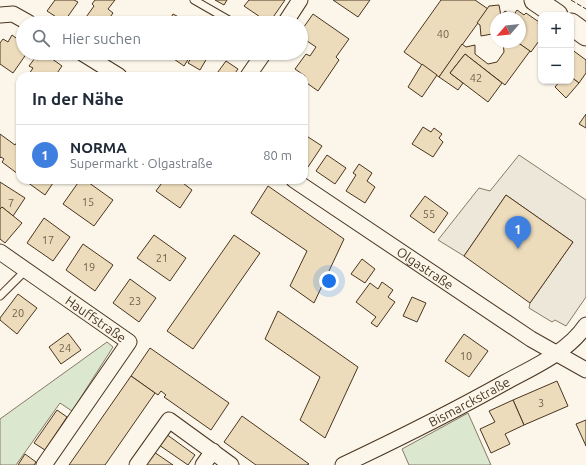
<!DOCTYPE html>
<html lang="de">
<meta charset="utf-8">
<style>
:root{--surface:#fff;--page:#f6f6f7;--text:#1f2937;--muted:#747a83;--line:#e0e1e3;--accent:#b45309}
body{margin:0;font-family:Ubuntu,sans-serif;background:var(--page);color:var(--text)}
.controls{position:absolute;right:12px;top:12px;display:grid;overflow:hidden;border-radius:8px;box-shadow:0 1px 3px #0004}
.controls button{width:36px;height:36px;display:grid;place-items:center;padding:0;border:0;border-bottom:1px solid var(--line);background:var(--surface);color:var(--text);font:20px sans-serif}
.compass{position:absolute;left:490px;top:12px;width:36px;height:36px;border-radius:50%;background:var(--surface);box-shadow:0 1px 3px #0004;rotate:242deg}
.you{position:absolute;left:329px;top:281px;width:14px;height:14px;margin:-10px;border:3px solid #fff;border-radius:50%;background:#1a73e8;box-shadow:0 0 0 6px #1a73e833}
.badge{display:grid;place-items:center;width:26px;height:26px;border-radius:50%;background:var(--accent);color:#fff;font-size:13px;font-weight:700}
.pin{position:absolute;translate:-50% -33px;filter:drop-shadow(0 1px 2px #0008)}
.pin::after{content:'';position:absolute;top:21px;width:14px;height:12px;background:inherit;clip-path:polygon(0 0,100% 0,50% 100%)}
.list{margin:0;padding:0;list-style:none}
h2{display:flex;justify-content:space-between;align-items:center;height:52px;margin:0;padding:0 16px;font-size:17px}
h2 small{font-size:13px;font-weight:400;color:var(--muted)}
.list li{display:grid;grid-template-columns:26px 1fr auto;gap:12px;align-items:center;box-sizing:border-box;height:60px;padding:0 16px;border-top:1px solid var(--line)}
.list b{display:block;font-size:15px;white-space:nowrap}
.list p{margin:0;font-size:13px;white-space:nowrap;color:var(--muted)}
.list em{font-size:13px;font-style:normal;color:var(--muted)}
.icon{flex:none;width:22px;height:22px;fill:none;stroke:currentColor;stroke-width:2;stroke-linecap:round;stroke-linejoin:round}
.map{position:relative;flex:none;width:586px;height:465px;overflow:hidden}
.search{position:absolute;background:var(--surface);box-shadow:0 1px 3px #0004;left:16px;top:16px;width:292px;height:44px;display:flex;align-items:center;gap:10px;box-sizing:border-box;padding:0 14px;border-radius:22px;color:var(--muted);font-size:15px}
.panel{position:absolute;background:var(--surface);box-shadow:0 1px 3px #0004;left:16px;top:72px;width:292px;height:112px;border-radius:12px}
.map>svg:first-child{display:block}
.green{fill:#dce7d0;stroke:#887966}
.parking{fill:#ede7d9;stroke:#887966}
.building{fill:#ecdcbc;stroke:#4a3520}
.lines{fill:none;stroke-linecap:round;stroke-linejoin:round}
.lane-casing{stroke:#4a3520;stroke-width:9}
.street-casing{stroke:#4a3520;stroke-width:17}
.secondary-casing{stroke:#4a3520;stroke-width:23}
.lane{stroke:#fbf6e9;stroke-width:7}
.street{stroke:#fbf6e9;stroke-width:15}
.secondary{stroke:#fbf6e9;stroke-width:21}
.fence{stroke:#4a3520;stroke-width:1;stroke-dasharray:5 2;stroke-linecap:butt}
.labels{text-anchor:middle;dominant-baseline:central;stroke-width:3;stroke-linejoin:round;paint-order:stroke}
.number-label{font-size:11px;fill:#725f47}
.street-label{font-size:13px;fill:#4a3520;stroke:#fbf6e9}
</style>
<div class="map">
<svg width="586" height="465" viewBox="0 0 586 465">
<rect width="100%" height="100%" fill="#fbf6e9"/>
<g class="green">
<path d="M107 342 113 347 72 411 60 403 16 465H0V419Z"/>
<path d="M468 413 491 465H409L402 449Z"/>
</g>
<path class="parking" d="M519 155 586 200V297L566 326 555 320 552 322 529 308 530 303 573 242 506 195 464 256 438 240 479 188 490 191Z"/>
<g class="building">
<path d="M55 0H74L78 2 64 22 47 11Z"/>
<path d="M95 0H115L108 9 113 13 106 23H89L84 20 94 6 92 4Z"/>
<path d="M215 0H227L224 5Z"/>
<path d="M249 0H285L269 23 244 6Z"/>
<path d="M333 0H370L358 17Z"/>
<path d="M441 0H475L488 9 439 77 404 52Z"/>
<path d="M499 5 501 16 505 11 513 16 512 18H496V37L492 34 481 36 480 25 477 23 489 6Z"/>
<path d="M517 10 524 15 526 13 539 22 538 24 541 27V38L531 52 517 42H520V18H512Z"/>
<path d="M173 14 188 22 187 23H168Z"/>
<path d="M313 14 349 39 336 57 339 60 318 91 304 81 305 76 295 69 306 54 310 56 316 47 301 37V31Z"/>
<path d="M12 35 23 43V53H27L13 73 0 64V43L3 39 8 42Z"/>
<path d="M503 42H517L530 51 505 85 465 54 450 73 463 83 458 90 439 77 462 44 466 47 475 45V54L488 64 497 62 504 52Z"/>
<path d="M571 49 586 60V73L579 83 571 77Z"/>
<path d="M44 53 62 66 55 76H32L29 74 33 68 29 66 35 58 38 60Z"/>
<path d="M174 53H182L189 58 184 66 171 57Z"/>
<path d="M194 53H210L200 70 188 63Z"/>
<path d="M465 54 502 83 488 102 450 73Z"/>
<path d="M226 61 238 69 233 76H215Z"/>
<path d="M422 64 437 75 422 97 408 87Z"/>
<path d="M571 77 579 83 566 98 555 87 560 81H571Z"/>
<path d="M586 114V128L579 124Z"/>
<path d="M423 127 431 132 434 128 442 134 439 138 443 142 433 157 412 144Z"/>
<path d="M0 134 15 145 20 138V171L18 174 2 162 4 159 1 157 0 158Z"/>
<path d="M305 135 322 146 308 167 304 164Z"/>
<path d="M327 155 346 168 335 184 316 171Z"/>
<path d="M359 164 372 173 367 181 375 187 365 203 346 191 356 175 353 173Z"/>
<path d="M28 180H55L45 195 27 182Z"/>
<path d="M80 180H85L113 200 94 226 63 204Z"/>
<path d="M164 180H179L192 190 180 208 156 191Z"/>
<path d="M0 182 25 198 13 216 2 207 0 209Z"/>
<path d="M268 186 344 239 314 303 290 286 307 251 251 213Z"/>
<path d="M506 195 573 242 530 303 464 256Z"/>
<path d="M425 196 448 213 434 233 410 216Z"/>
<path d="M2 207 22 223 5 243 0 239V209Z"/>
<path d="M44 218 70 237 53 261 27 243Z"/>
<path d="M154 235 186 258 170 281 137 258Z"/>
<path d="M234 235 260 253 193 349 167 331Z"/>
<path d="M83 244 113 265 95 291 66 270Z"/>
<path d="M362 259 375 269 365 283 351 274Z"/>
<path d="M130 279 156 298 139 322 113 303Z"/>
<path d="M382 282 393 290 388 297 395 302 377 327 371 323 376 317 356 302 370 283 378 289Z"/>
<path d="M18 294 37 308 17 334 0 320V318Z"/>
<path d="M412 297 426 303 417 322 403 316Z"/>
<path d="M278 311 358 367 325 438 300 420 320 377 265 339Z"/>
<path d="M68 333 81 350 61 364 49 347Z"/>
<path d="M464 334 488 351 469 377 445 361Z"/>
<path d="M150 348 229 403 211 430 164 397 166 395 161 391 158 395 131 376Z"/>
<path d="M131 376 155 393 105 465H69Z"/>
<path d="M557 381 568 406 524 425 513 400Z"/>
<path d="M513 400 524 425 505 434 510 444 491 453 480 429 495 422 489 411Z"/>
<path d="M57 410 67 417 45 450 34 443Z"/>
<path d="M242 416 309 464 307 465H256L224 442Z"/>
<path d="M586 420V446L576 424Z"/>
<path d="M166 434 195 455 188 465 159 445Z"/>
<path d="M154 452 173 465H145Z"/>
<path d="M25 454 36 462 34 465H18Z"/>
</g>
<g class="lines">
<defs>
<g id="lane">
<path d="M194 0 234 23"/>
<path d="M0 296 26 270"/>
</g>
<g id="street">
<path d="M0 15 13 14 29 23"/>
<path d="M285 23 300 0"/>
<path d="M82 53 119 76"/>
<path d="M248 76 264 53"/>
<path id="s1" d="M294 180 531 339 586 370"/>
<path id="s2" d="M0 252 129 342 44 465"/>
<path d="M137 465 169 420 231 465"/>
<path d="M203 465 213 451"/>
<path id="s3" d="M343 465C398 439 452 412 504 383 533 367 567 353 586 325"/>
</g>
<g id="secondary">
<path d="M535 0 557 15"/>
<path d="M571 24 586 35"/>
</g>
</defs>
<use href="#lane" class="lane-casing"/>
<use href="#street" class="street-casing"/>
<use href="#secondary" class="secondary-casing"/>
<use href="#lane" class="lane"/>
<use href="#street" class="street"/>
<use href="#secondary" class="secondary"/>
<path class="fence" d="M571 0 586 9"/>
</g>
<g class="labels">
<g class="number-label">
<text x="443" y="34">40</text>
<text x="476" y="78">42</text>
<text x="88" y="202">15</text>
<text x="11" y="203">7</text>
<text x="429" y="214">55</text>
<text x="48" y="240">17</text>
<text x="162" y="258">21</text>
<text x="89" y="267">19</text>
<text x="135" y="301">23</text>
<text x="18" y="313">20</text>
<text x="65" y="348">24</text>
<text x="466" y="356">10</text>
<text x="541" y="403">3</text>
</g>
<g class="street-label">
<text stroke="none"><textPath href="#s1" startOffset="158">Olgastraße</textPath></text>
<text stroke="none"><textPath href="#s2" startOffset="117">Hauffstraße</textPath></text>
<text stroke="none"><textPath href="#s3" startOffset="141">Bismarckstraße</textPath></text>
</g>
</g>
</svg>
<div class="controls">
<button>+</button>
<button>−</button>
</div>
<svg class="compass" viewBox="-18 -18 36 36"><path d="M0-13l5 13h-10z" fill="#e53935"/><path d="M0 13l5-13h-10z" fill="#747a83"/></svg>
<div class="you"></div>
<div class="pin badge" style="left:518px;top:249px;background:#3f7fe0">1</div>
<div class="search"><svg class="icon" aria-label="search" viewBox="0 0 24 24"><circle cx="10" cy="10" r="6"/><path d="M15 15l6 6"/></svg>Hier suchen</div>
<section class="panel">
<h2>In der Nähe<small></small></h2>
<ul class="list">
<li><span class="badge" style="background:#3f7fe0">1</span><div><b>NORMA</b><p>Supermarkt · Olgastraße</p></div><em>80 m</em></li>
</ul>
</section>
</div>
